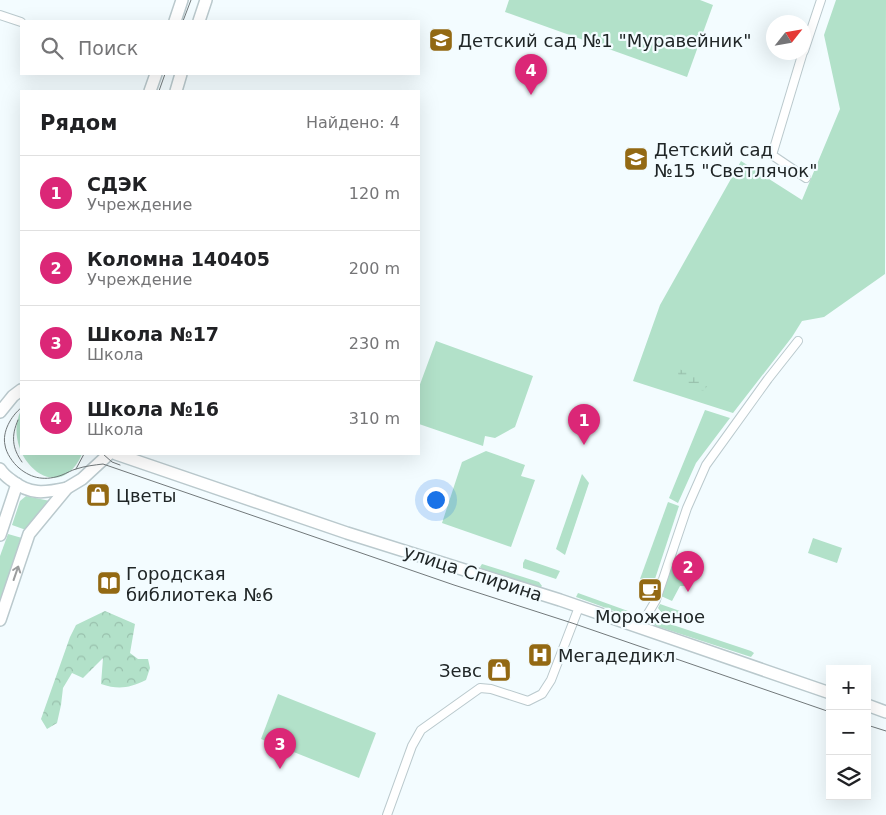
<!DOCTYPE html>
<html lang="ru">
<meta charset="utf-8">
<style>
:root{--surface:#fff;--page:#f6f6f6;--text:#202124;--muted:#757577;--line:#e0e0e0;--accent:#db2777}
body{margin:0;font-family:"DejaVu Sans",sans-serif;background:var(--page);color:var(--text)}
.controls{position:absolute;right:15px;bottom:15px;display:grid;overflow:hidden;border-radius:0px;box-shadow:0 5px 20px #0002}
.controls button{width:45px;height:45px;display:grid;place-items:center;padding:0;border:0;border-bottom:1px solid var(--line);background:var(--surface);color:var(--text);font:25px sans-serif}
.compass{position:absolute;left:766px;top:15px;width:45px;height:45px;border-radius:50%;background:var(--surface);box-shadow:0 5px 20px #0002;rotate:59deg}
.you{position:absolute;left:435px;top:499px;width:18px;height:18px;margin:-12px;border:4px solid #fff;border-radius:50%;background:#1a73e8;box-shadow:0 0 0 8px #1a73e833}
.badge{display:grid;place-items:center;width:32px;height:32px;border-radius:50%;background:var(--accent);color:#fff;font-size:16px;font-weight:700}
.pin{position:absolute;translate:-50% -41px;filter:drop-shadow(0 1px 2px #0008)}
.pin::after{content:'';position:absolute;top:26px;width:18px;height:15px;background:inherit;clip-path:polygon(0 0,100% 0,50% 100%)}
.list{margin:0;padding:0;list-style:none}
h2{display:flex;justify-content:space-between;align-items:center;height:65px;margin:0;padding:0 20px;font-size:21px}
h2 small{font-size:16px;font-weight:400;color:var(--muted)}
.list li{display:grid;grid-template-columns:32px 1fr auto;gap:15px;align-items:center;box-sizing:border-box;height:75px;padding:0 20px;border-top:1px solid var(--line)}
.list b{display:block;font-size:19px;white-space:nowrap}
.list p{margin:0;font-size:16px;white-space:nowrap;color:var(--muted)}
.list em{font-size:16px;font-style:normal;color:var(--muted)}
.icon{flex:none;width:28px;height:28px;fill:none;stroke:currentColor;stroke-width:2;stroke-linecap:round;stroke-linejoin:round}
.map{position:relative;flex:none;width:886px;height:815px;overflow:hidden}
.search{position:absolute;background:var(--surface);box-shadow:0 5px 20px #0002;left:20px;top:20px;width:400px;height:55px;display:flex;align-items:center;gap:12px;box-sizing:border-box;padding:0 18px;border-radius:0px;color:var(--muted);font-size:19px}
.panel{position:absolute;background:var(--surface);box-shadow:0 5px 20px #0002;left:20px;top:90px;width:400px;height:365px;border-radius:0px}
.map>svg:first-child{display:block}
.grass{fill:#b2e1c9}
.forest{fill:url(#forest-crowns)}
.wetland{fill:url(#wetland-marsh)}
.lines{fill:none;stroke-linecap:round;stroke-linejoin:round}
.street-casing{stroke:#bac9cd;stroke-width:10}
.secondary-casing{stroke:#bac9cd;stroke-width:14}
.street{stroke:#fff;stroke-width:8}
.secondary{stroke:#fff;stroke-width:11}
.tram{stroke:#72797b;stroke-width:1}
.oneway{stroke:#9b9d9e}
.labels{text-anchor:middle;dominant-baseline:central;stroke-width:4.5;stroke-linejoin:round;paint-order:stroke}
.poi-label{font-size:18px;fill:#202627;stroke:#f3fcff;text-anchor:start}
.street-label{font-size:18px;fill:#202627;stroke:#f3fcff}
</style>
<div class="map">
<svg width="886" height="815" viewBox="0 0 886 815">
<defs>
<pattern id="forest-crowns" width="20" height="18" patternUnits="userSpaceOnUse" patternTransform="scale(1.25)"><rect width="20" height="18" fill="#b2e1c9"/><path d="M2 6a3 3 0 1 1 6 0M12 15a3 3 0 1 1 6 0" fill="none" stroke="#99c1ad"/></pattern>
<pattern id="wetland-marsh" width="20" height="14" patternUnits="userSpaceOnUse" patternTransform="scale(1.25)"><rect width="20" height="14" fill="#b2e1c9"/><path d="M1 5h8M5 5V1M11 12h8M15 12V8" fill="none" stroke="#99c1ad"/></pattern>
</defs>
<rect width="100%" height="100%" fill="#f3fcff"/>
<g class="grass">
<path d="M509 0H700L713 5 687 77 505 12Z"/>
<path d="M836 0H886L885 274 824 317 802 321 792 337 733 413 633 381 660 305 741 161 802 200 840 109 824 35Z"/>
<path d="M436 341 533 376 515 427 495 438 485 436 483 446 419 424V387Z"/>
<path d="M21 410V454H82C57 511 0 453 21 410Z"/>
<path d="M705 410 730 418 696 463 678 503 669 498Z"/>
<path d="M486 451 525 465 521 476 535 480 511 547 442 523 462 462Z"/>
<path d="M582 474 589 483 565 555 556 549Z"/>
<path d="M26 496 50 501 26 530 12 525 20 501Z"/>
<path d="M668 502 679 506 652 588 648 587 640 579Z"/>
<path d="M8 534 22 538 0 602V556Z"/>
<path d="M813 538 842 548 837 563 808 553Z"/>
<path d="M525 559 560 571 556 579 523 568V563Z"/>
<path d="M482 564 539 582 542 586 540 588 482 569 480 567Z"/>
<path d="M675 564 688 568 690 572 685 586H680L672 601 661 596 670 570Z"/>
<path d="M578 593 628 611 631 615 628 616 576 597Z"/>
<path d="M660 604 697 617V619L692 622 661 612 658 608Z"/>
<path d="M652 618 751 651 754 653 751 657 650 624 648 621Z"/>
<path d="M278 694 376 733 359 778 261 739Z"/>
</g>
<path class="forest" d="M105 611 135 624 130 653 138 659H148L150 668 146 680C129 688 119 690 101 684L103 658 83 678 72 673 63 688 61 705 57 723 47 729 41 719 70 637 76 625Z"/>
<path class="wetland" d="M677 368 710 383 703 391 680 382Z"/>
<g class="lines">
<defs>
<g id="street">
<path d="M0 15 21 22"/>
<path d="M804 51 821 0"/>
<path d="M803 52 772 155 806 178"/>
<path d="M640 627 656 600 687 508 706 465 768 379 798 341"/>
<path d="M387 815 412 746 421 730 480 688 491 689 528 701 542 694 551 680 579 607"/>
</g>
<g id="secondary">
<path d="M175 21 182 0"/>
<path d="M199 21 206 0"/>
<path d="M150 91 156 74"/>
<path d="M176 91 181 74"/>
<path d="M0 412 13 396 21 390"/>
<path d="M116 454 347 533 560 600 830 693"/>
<path d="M0 469C3 474 7 477 11 480 30 495 44 493 67 488"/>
<path d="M0 535 17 484"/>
<path d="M0 620 29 534 67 488 82 479 109 454"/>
<path d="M867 705 886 712"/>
</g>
</defs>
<use href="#street" class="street-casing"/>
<use href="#secondary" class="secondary-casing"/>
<use href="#street" class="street"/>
<use href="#secondary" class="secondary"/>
<g class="tram">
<path d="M183 21 191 0"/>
<path d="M159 91 165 74"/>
<path d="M21 408C11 416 2 432 5 445 6 453 13 463 19 468 32 479 46 481 62 475 67 473 72 470 76 469 85 466 95 465 103 464L454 585 572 623 830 712"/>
<path d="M18 420C11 436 12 448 22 462"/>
<path d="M103 454 112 462 120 465"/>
<path d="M76 469 84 454"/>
<path d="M867 725 886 731"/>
</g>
</g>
<defs><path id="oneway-shaft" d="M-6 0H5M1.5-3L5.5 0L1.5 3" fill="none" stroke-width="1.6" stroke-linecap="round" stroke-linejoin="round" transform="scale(1.25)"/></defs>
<use class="oneway" href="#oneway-shaft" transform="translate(16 573) rotate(-71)"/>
<defs>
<symbol id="school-square" viewBox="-11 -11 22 22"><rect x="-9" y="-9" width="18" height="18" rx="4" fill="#936913" stroke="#f3fcff"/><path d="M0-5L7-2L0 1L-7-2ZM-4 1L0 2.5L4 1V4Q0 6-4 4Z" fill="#fff"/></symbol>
<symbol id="shop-square" viewBox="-11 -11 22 22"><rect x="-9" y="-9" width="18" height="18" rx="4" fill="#936913" stroke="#f3fcff"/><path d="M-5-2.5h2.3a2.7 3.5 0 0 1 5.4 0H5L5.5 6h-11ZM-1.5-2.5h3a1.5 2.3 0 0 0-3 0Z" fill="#fff"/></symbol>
<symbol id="library-square" viewBox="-11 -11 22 22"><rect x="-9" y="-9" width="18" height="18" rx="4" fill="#936913" stroke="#f3fcff"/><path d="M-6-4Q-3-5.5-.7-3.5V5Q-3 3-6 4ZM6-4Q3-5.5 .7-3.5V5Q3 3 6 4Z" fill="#fff"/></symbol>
<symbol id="cafe-square" viewBox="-11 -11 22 22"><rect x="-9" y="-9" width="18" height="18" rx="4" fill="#936913" stroke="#f3fcff"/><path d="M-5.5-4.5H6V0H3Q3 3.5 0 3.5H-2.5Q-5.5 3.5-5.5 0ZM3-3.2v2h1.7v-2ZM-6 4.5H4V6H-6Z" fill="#fff"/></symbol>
<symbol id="hospital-square" viewBox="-11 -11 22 22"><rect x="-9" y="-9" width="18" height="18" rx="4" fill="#936913" stroke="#f3fcff"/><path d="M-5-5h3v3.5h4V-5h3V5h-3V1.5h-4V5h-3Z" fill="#fff"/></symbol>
</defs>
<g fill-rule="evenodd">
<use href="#school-square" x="427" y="26" width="28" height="28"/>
<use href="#school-square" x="622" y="145" width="28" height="28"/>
<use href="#shop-square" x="84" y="481" width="28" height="28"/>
<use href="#library-square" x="95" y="569" width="28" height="28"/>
<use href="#cafe-square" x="636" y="576" width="28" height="28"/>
<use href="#hospital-square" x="526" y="641" width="28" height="28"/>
<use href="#shop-square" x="485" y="656" width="28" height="28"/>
</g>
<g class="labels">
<g class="poi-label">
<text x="458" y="40">Детский сад №1 "Муравейник"</text>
<text x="654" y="149">Детский сад<tspan x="654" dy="21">№15 "Светлячок"</tspan></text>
<text x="116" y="495">Цветы</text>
<text x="126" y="573">Городская<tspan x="126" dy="21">библиотека №6</tspan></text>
<text x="650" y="616" text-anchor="middle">Мороженое</text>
<text x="558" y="655">Мегадедикл</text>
<text x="482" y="670" text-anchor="end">Зевс</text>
</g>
<g class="street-label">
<text transform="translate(473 573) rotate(18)">улица Спирина</text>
</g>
</g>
</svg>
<div class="controls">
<button>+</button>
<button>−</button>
<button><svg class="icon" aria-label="layers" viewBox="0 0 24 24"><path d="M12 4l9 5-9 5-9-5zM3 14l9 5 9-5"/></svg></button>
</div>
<svg class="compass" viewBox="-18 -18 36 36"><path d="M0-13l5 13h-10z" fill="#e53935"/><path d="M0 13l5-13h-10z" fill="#757577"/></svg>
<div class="you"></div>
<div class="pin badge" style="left:584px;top:445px">1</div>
<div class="pin badge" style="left:688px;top:592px">2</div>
<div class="pin badge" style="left:280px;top:769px">3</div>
<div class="pin badge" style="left:531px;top:95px">4</div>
<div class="search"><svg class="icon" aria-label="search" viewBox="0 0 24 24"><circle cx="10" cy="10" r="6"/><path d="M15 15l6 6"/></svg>Поиск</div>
<section class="panel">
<h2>Рядом<small>Найдено: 4</small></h2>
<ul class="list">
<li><span class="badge">1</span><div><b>СДЭК</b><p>Учреждение</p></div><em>120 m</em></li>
<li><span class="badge">2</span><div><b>Коломна 140405</b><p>Учреждение</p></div><em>200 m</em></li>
<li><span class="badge">3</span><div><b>Школа №17</b><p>Школа</p></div><em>230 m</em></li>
<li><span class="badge">4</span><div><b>Школа №16</b><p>Школа</p></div><em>310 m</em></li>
</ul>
</section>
</div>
